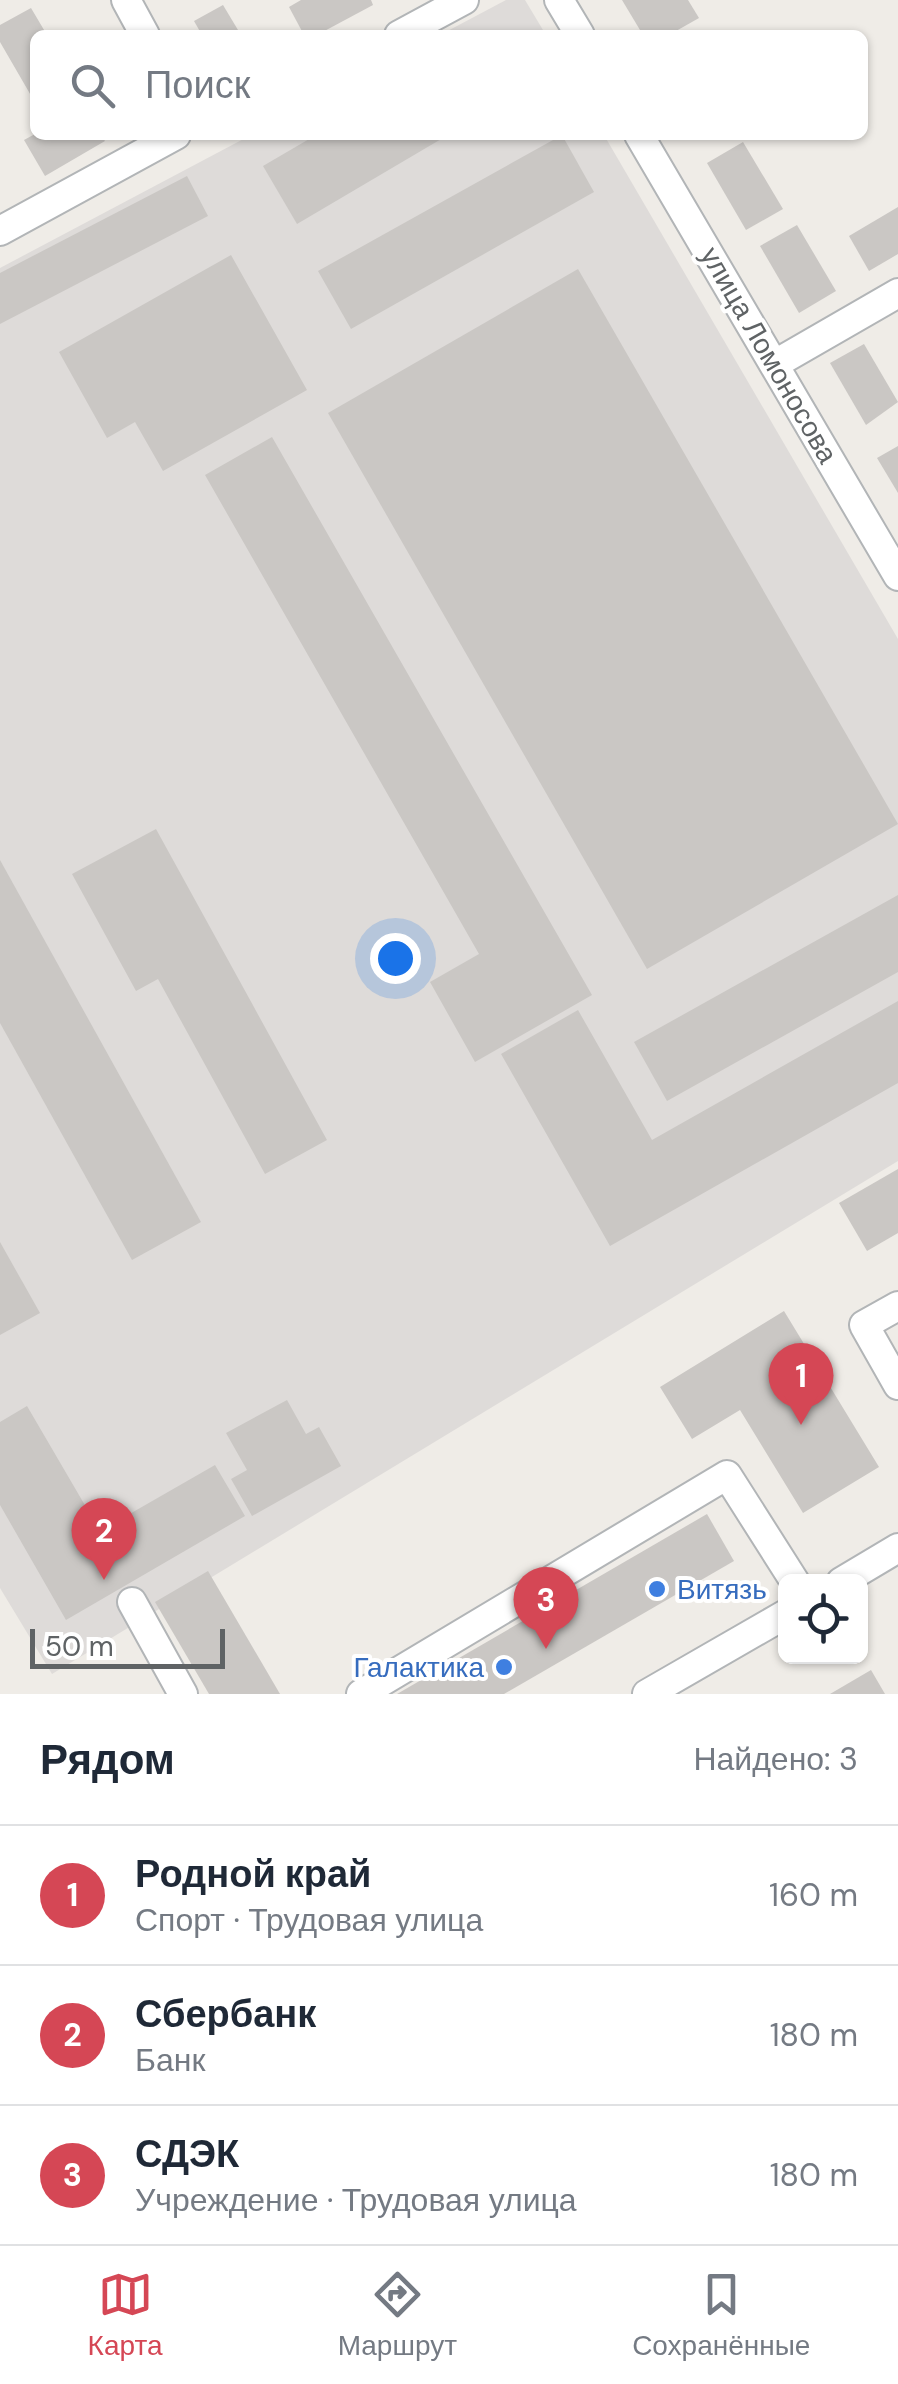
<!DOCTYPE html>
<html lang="ru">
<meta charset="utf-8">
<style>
:root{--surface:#fff;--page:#f2f2f3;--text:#1f2937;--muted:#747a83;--line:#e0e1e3;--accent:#d54755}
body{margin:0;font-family:"DM Sans",sans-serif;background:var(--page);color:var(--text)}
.controls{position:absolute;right:30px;bottom:30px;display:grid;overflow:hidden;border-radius:15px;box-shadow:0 2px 8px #0004}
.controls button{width:90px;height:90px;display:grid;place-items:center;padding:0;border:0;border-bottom:2px solid var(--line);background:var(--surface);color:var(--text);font:50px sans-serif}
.scale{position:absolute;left:30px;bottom:25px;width:195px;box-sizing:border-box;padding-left:10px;border:5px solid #5f6365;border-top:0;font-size:28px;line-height:35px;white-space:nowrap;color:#5f6365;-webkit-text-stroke:8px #fff;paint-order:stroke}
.you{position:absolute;left:395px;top:958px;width:35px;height:35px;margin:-25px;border:8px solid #fff;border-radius:50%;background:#1a73e8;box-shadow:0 0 0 15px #1a73e833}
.badge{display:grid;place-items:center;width:65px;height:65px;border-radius:50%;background:var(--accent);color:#fff;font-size:32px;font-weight:700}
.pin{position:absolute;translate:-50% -82px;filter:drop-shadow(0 2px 5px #0008)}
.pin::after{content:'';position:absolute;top:52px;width:35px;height:30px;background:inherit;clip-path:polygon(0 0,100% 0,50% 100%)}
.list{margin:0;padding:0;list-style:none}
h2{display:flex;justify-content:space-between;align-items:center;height:130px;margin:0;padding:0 40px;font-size:42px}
h2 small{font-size:32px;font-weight:400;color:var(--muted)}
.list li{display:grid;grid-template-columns:65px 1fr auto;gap:30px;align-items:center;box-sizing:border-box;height:140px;padding:0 40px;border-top:2px solid var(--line)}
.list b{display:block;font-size:38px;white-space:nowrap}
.list p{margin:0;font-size:32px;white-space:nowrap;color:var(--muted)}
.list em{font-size:32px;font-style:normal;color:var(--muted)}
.icon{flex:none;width:55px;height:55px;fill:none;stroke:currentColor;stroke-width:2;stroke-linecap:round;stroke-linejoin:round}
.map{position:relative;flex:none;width:898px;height:1694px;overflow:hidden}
.search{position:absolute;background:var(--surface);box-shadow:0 2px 8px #0004;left:30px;right:30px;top:30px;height:110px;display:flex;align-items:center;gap:25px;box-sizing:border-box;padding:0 35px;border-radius:15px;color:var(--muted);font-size:38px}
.sheet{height:550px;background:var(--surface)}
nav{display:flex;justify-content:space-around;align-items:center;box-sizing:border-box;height:140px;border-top:2px solid var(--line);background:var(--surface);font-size:28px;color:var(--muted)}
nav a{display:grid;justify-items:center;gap:5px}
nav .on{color:var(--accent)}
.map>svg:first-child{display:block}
.industrial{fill:#dedbd9}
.building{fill:#cac7c4}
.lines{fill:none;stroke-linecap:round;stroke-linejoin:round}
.minor-casing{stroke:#b2b5b7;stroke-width:32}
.minor{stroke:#fff;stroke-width:28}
.shop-dot{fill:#3f7fe0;stroke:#fff;stroke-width:4}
.labels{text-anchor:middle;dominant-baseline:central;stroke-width:8;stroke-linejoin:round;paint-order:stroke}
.street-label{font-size:28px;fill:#5f6365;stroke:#fff}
.shop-label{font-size:28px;fill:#366cbe;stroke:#fff;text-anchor:start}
</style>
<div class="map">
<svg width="898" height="1694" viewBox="0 0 898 1694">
<rect width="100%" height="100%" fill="#efece7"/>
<g class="industrial">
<path d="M506 0H525L546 35H440Z"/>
<path d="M251 135H604L898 639V1161L52 1674 0 1588V268Z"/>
</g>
<g class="building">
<path d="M301 0H371L373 5 317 35H304L289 7Z"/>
<path d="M622 0H688L699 18 669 35H643Z"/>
<path d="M223 5 241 35H202L194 21Z"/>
<path d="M31 8 47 35H35L33 99 0 42V25Z"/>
<path d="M35 134 101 135 105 141 45 176 24 140Z"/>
<path d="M316 135H448L297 224 263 166Z"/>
<path d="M562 135 594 192 351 329 318 271Z"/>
<path d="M743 142 783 209 746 230 707 163Z"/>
<path d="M187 176 208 216 0 324V273Z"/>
<path d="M898 207V254L869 271 849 236Z"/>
<path d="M797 225 836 291 799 313 760 246Z"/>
<path d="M231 255 307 390 163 471 135 422 107 438 59 352Z"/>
<path d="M578 269 898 824 647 969 328 413Z"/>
<path d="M864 344 898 402 866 425 830 363Z"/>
<path d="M272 437 592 995 475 1062 430 982 479 954 205 475Z"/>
<path d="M898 446V493L877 458Z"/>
<path d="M156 829 327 1140 265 1174 158 979 136 991 72 874Z"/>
<path d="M0 860 201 1222 132 1260 0 1023Z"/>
<path d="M898 895V972L667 1101 634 1042Z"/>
<path d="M898 1001V1083L610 1246 501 1054 578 1010 652 1140Z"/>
<path d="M898 1169V1233L867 1251 839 1203Z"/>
<path d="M0 1242 40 1313 0 1335Z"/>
<path d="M784 1311 879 1467 803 1513 740 1410 692 1439 660 1387Z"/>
<path d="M287 1400 306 1434 319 1427 341 1466 252 1516 231 1479 247 1470 226 1433Z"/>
<path d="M27 1406 100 1531 215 1465 245 1516 66 1620 0 1505V1422Z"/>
<path d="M707 1514 734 1561 504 1694H397Z"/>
<path d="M208 1571 280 1694H209L155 1602Z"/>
<path d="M871 1670 885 1694H830Z"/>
</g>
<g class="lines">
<defs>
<g id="minor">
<path d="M126 0 145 35"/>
<path d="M559 0 580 35"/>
<path d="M399 35 464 0"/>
<path d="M639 135 898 576"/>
<path d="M0 231 176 135"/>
<path d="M775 364 898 293"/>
<path d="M898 1306 864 1325 898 1385"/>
<path d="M841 1582 898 1548"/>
<path d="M132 1602 183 1694"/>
<path d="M361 1694 727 1475 795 1582"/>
<path d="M647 1694 786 1614"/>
</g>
</defs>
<use href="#minor" class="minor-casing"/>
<use href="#minor" class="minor"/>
</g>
<g class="shop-dot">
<circle cx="657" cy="1589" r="10"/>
<circle cx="504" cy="1667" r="10"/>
</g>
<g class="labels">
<g class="street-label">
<text transform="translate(769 355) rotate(60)">улица Ломоносова</text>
</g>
<g class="shop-label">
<text x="677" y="1589">Витязь</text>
<text x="484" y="1667" text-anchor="end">Галактика</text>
</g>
</g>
</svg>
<div class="controls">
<button><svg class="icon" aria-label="locate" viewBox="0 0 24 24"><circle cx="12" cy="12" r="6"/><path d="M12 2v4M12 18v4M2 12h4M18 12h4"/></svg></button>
</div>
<div class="scale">50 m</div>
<div class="you"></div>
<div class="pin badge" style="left:801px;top:1425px">1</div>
<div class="pin badge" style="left:104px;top:1580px">2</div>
<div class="pin badge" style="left:546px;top:1649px">3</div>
<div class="search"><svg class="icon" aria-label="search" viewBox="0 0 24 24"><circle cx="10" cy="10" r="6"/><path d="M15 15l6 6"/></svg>Поиск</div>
</div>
<section class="sheet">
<h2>Рядом<small>Найдено: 3</small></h2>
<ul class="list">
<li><span class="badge">1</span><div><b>Родной край</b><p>Спорт · Трудовая улица</p></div><em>160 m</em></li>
<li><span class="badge">2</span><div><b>Сбербанк</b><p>Банк</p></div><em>180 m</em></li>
<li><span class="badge">3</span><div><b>СДЭК</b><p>Учреждение · Трудовая улица</p></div><em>180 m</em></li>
</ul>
</section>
<nav>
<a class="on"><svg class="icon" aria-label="map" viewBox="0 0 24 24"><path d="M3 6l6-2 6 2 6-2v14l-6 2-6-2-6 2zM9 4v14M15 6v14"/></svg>Карта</a>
<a><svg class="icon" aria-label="directions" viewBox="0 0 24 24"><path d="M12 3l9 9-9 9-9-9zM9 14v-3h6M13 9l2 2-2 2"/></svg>Маршрут</a>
<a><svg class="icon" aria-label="saved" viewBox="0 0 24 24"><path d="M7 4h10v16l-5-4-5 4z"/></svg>Сохранённые</a>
</nav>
